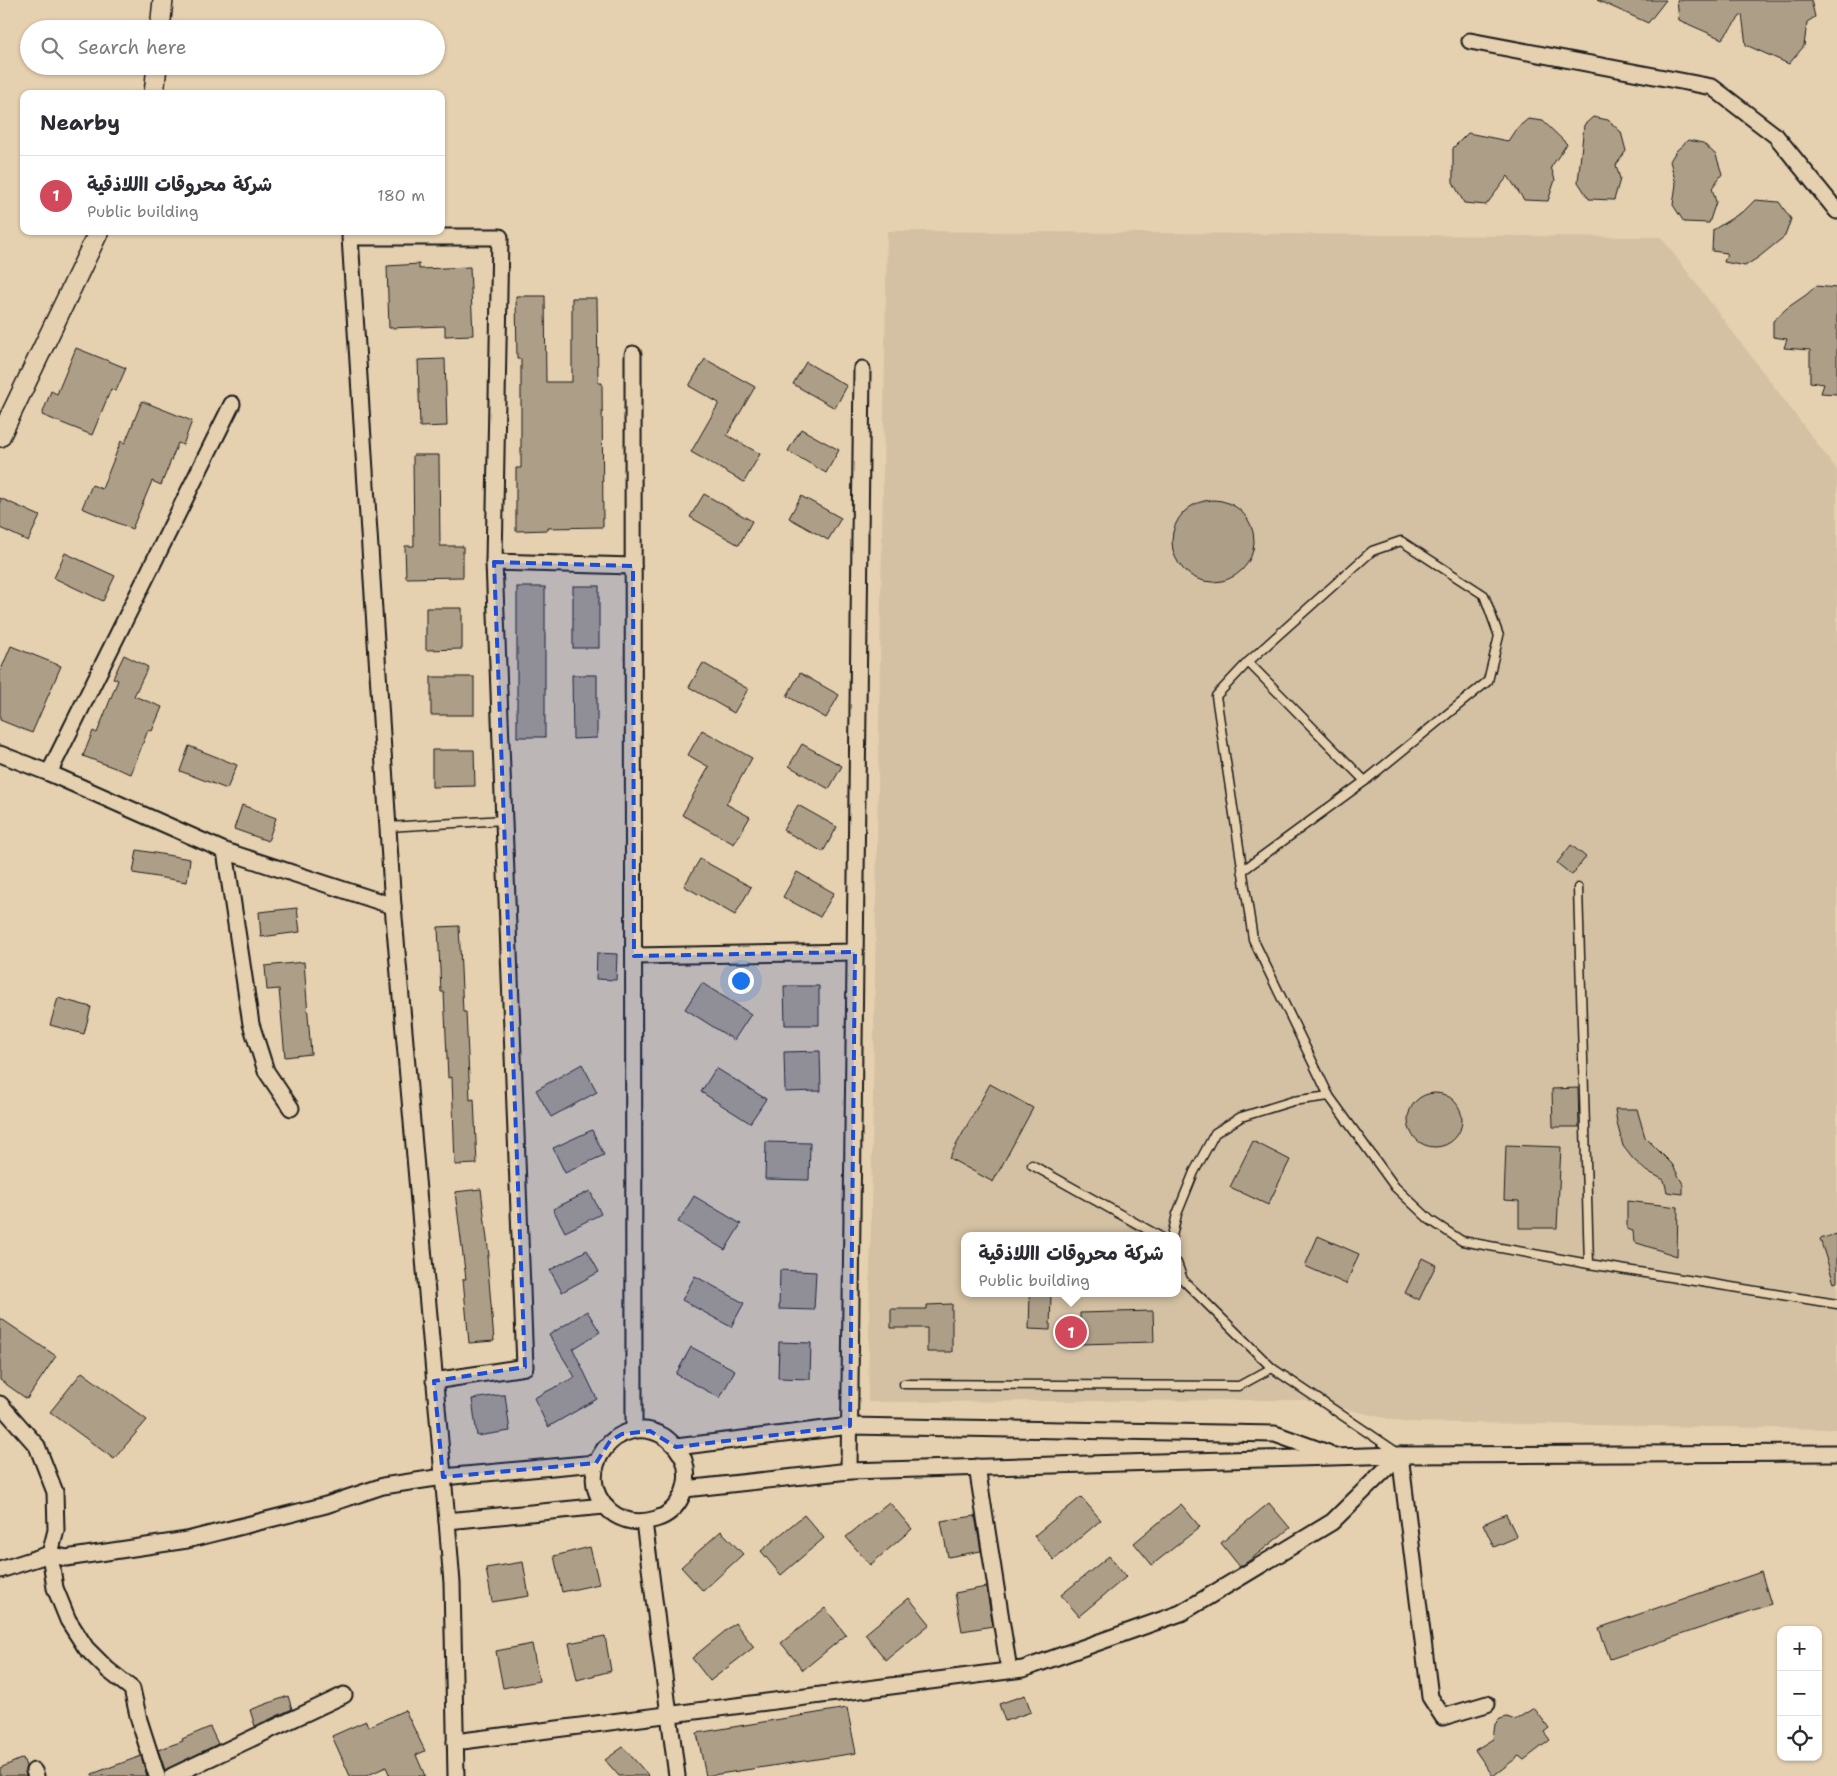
<!DOCTYPE html>
<meta charset="utf-8">
<style>
:root{--surface:#fff;--page:#f2f2f3;--text:#2b2b33;--muted:#7c7c81;--line:#e1e1e2;--accent:#d1495b}
body{margin:0;font-family:"Shantell Sans","Playpen Sans Arabic",sans-serif;background:var(--page);color:var(--text)}
.controls{position:absolute;right:15px;bottom:15px;display:grid;overflow:hidden;border-radius:10px;box-shadow:0 1px 4px #0004}
.controls button{width:45px;height:45px;display:grid;place-items:center;padding:0;border:0;border-bottom:1px solid var(--line);background:var(--surface);color:var(--text);font:25px sans-serif}
.you{position:absolute;left:740px;top:980px;width:18px;height:18px;margin:-12px;border:4px solid #fff;border-radius:50%;background:#1a73e8;box-shadow:0 0 0 8px #1a73e833}
.badge{display:grid;place-items:center;width:32px;height:32px;border-radius:50%;background:var(--accent);color:#fff;font-size:16px;font-weight:700}
.pin{position:absolute;translate:-50% -50%;border:2px solid #fff;box-shadow:0 1px 5px #0006}
.popup{position:absolute;left:961px;top:1232px;width:220px;height:65px;box-sizing:border-box;display:grid;place-content:center;border-radius:10px;background:var(--surface);filter:drop-shadow(0 1px 4px #0005);font-size:16px;white-space:nowrap;color:var(--muted)}
.popup b{font-size:19px;color:var(--text)}
.popup::after{content:'';position:absolute;left:50%;top:100%;margin-left:-10px;border:10px solid transparent;border-top-color:var(--surface)}
.list{margin:0;padding:0;list-style:none}
h2{display:flex;justify-content:space-between;align-items:center;height:65px;margin:0;padding:0 20px;font-size:21px}
h2 small{font-size:16px;font-weight:400;color:var(--muted)}
.list li{display:grid;grid-template-columns:32px 1fr auto;gap:15px;align-items:center;box-sizing:border-box;height:80px;padding:0 20px;border-top:1px solid var(--line)}
.list b{display:block;font-size:19px;white-space:nowrap}
.list p{margin:0;font-size:16px;white-space:nowrap;color:var(--muted)}
.list em{font-size:16px;font-style:normal;color:var(--muted)}
.icon{flex:none;width:28px;height:28px;fill:none;stroke:currentColor;stroke-width:2;stroke-linecap:round;stroke-linejoin:round}
.map{position:relative;flex:none;width:1837px;height:1776px;overflow:hidden}
.search{position:absolute;background:var(--surface);box-shadow:0 1px 4px #0004;left:20px;top:20px;width:425px;height:55px;display:flex;align-items:center;gap:12px;box-sizing:border-box;padding:0 18px;border-radius:28px;color:var(--muted);font-size:19px}
.panel{position:absolute;background:var(--surface);box-shadow:0 1px 4px #0004;left:20px;top:90px;width:425px;height:145px;border-radius:10px}
.map>svg:first-child{display:block}
.built{fill:#d4c1a3;fill-rule:evenodd}
.building{fill:#ad9e87;stroke:#1c1c1c}
.lines{fill:none;stroke-linecap:round;stroke-linejoin:round}
.service-casing{stroke:#1c1c1c;stroke-width:11}
.minor-casing{stroke:#1c1c1c;stroke-width:19}
.tertiary-casing{stroke:#1c1c1c;stroke-width:22}
.service{stroke:#e5d0af;stroke-width:8}
.minor{stroke:#e5d0af;stroke-width:15}
.tertiary{stroke:#e5d0af;stroke-width:19}
.marked{fill:#1d4ed8;fill-opacity:0.2;stroke:#1d4ed8;stroke-width:4;stroke-dasharray:10 6;stroke-linejoin:round}
</style>
<div class="map">
<svg width="1837" height="1776" viewBox="0 0 1837 1776">
<rect width="100%" height="100%" fill="#e5d0af"/>
<filter id="ink" filterUnits="userSpaceOnUse"><feTurbulence type="fractalNoise" baseFrequency=".02" numOctaves="2"/><feDisplacementMap in="SourceGraphic" scale="10" xChannelSelector="R" yChannelSelector="G"/><feConvolveMatrix kernelMatrix="1 2 1 2 8 2 1 2 1" color-interpolation-filters="sRGB"/></filter>
<g filter="url(#ink)">
<path class="built" d="M887 231 1661 237 1837 470V1429L1403 1422 1305 1400 868 1402ZM965 1236H1177V1293H965Z"/>
<g class="building">
<path d="M1597 0H1666L1648 23Z"/>
<path d="M1677 0H1811L1815 17 1807 22 1804 46 1789 64 1746 45 1742 14 1722 39 1679 20Z"/>
<path d="M1593 117 1608 120 1621 132 1626 151 1616 165 1620 179 1614 200 1589 199 1578 182 1584 125Z"/>
<path d="M1528 119 1543 121 1567 144 1551 167 1555 180 1548 201 1524 200 1508 176 1486 205 1464 203 1453 182V148L1468 133 1508 141 1516 129Z"/>
<path d="M1688 140 1703 143 1716 155 1722 174 1712 188 1716 202 1709 223 1684 222 1673 205 1676 184 1670 161 1676 151Z"/>
<path d="M1755 200 1779 202 1791 219 1785 236 1759 257 1745 266 1724 262 1727 253 1712 251 1713 230 1745 210Z"/>
<path d="M419 264V269L470 267 473 335 445 336V326L389 328 387 266Z"/>
<path d="M1816 286 1837 288V394L1821 393 1824 384 1810 382V350L1784 348 1787 339 1773 337V321L1787 308 1806 295Z"/>
<path d="M516 296H545L546 382H572V298H597L598 383H602L603 527 548 528V530L516 531V468H521V359H517Z"/>
<path d="M76 348 126 368 116 391 111 389 92 435 42 415 51 391 57 394Z"/>
<path d="M445 359 447 426 420 427 418 360Z"/>
<path d="M705 359 755 387 727 435 760 454 744 482 691 452 719 403 689 386Z"/>
<path d="M806 362 847 386 835 408 793 384Z"/>
<path d="M142 401 192 421 183 445 178 443 161 485 152 481 132 529 82 508 92 485 102 489 121 441 125 443Z"/>
<path d="M801 429 839 450 826 473 788 451Z"/>
<path d="M413 455H439L440 546H463V577L406 578 405 546H414Z"/>
<path d="M704 494 752 521 739 545 690 517Z"/>
<path d="M801 496 841 518 828 540 789 518Z"/>
<path d="M0 498 40 516 28 541 0 528Z"/>
<circle cx="1213" cy="541" r="41"/>
<path d="M65 553 115 576 103 601 54 578Z"/>
<rect x="573" y="586" width="26" height="62"/>
<rect x="517" y="587" width="28" height="150"/>
<path d="M426 608H462V649L426 650Z"/>
<path d="M11 646 61 666 32 733 0 720V672Z"/>
<path d="M124 655 148 667 134 696 162 707 152 731 148 730 131 774 83 756 93 731 97 733 118 680 113 678Z"/>
<path d="M703 663 748 689 734 713 689 687Z"/>
<path d="M800 673 839 695 826 718 787 696Z"/>
<path d="M572 675H597V738L573 739Z"/>
<rect x="431" y="677" width="43" height="38"/>
<path d="M702 730 752 758 726 804 750 817 734 844 682 815 709 767 688 755Z"/>
<path d="M802 744 842 766 829 789 789 766Z"/>
<path d="M189 746 237 765 227 789 180 771Z"/>
<path d="M432 750H474L475 786 432 787Z"/>
<path d="M242 805 276 818 268 841 234 829Z"/>
<path d="M798 805 837 827 823 852 783 830Z"/>
<path d="M1571 845 1586 857 1572 875 1557 863Z"/>
<path d="M137 850 190 859 187 882 133 873Z"/>
<path d="M700 859 751 887 735 915 684 886Z"/>
<path d="M797 872 834 893 820 917 783 897Z"/>
<path d="M297 908 300 932 261 937 259 912Z"/>
<path d="M459 926 463 1012H466L470 1100 474 1099 477 1164 455 1165 452 1077 448 1078 444 992H441L438 927Z"/>
<path d="M597 953 617 954 616 980 596 979Z"/>
<path d="M304 962 311 1054 285 1057 279 989 267 990 265 966Z"/>
<path d="M702 983 751 1014 734 1040 685 1009Z"/>
<path d="M784 986H819V1025H785Z"/>
<path d="M58 998 91 1007 84 1034 50 1025Z"/>
<path d="M820 1051 821 1091 785 1092 784 1052Z"/>
<path d="M582 1064 597 1092 551 1117 536 1090Z"/>
<path d="M716 1068 766 1099 750 1123 701 1092Z"/>
<path d="M990 1084 1033 1108 993 1182 949 1158Z"/>
<path d="M1578 1088 1579 1127H1553L1552 1089Z"/>
<circle cx="1435" cy="1120" r="27"/>
<path d="M1615 1109H1637L1645 1137 1672 1164 1683 1184V1194L1667 1192 1664 1180 1645 1170 1633 1159 1623 1146 1617 1123Z"/>
<path d="M592 1130 604 1155 565 1173 553 1148Z"/>
<path d="M1253 1141 1290 1160 1268 1205 1230 1187Z"/>
<path d="M766 1142 810 1143 809 1180 765 1179Z"/>
<path d="M1506 1145 1561 1147 1557 1228H1519V1201L1504 1200Z"/>
<path d="M481 1189 489 1256H487L494 1341 469 1343 463 1279H466L455 1192Z"/>
<path d="M590 1191 601 1214 565 1232 553 1209Z"/>
<path d="M694 1196 741 1224 725 1250 678 1222Z"/>
<path d="M1627 1201 1678 1207 1677 1256 1634 1242 1633 1231 1627 1229Z"/>
<path d="M1837 1234V1282L1834 1283 1820 1239Z"/>
<path d="M1318 1236 1359 1254 1346 1284 1305 1266Z"/>
<path d="M587 1250 599 1272 562 1292 550 1270Z"/>
<path d="M1422 1258 1436 1265 1419 1300 1405 1293Z"/>
<path d="M780 1270 816 1272 814 1310 779 1309Z"/>
<path d="M695 1276 744 1303 731 1327 682 1300Z"/>
<path d="M1030 1293H1051L1050 1330 1029 1329Z"/>
<path d="M952 1304V1352H927V1328H891V1309H927V1305Z"/>
<path d="M587 1311 600 1332 573 1349 597 1399 548 1427 534 1398 575 1377 549 1335Z"/>
<path d="M1153 1311 1154 1342 1080 1344V1313Z"/>
<path d="M0 1318 56 1356 27 1399 0 1380Z"/>
<path d="M779 1342 811 1343 810 1379 778 1378Z"/>
<path d="M691 1347 735 1370 720 1398 676 1374Z"/>
<path d="M82 1372 147 1420 114 1459 50 1412Z"/>
<path d="M499 1395H505L510 1431 477 1436 472 1399Z"/>
<path d="M1081 1497 1101 1520 1054 1560 1034 1536Z"/>
<path d="M889 1502 912 1529 870 1565 846 1537Z"/>
<path d="M1269 1503 1290 1528 1250 1560 1240 1567 1221 1543Z"/>
<path d="M1181 1504 1200 1527 1152 1565 1134 1543Z"/>
<path d="M1506 1514 1517 1537 1494 1547 1483 1524Z"/>
<path d="M804 1515 824 1538 781 1575 761 1551Z"/>
<path d="M975 1516 981 1551 948 1557 941 1521Z"/>
<path d="M721 1531 743 1554 703 1591 681 1567Z"/>
<path d="M590 1547 599 1584 562 1592 554 1556Z"/>
<path d="M1109 1556 1126 1577 1079 1616 1061 1595Z"/>
<path d="M523 1562 529 1596 492 1602 486 1568Z"/>
<path d="M1761 1572 1771 1604 1610 1659 1599 1628Z"/>
<path d="M986 1587 993 1626 962 1631 955 1593Z"/>
<path d="M909 1598 930 1624 886 1660 865 1634Z"/>
<path d="M825 1608 846 1635 803 1670 781 1643Z"/>
<path d="M735 1623 754 1647 710 1681 692 1658Z"/>
<path d="M605 1636 611 1671 577 1680 569 1643Z"/>
<path d="M532 1644 539 1681 503 1688 496 1651Z"/>
<path d="M1025 1695 1031 1712 1005 1721 999 1704Z"/>
<path d="M288 1696 292 1709 255 1726 250 1710Z"/>
<path d="M847 1708 856 1753 706 1776 697 1733Z"/>
<path d="M1534 1708 1549 1728 1544 1732 1550 1740 1524 1760 1519 1756 1493 1776 1475 1750 1493 1739 1495 1724 1500 1719 1507 1717 1515 1720Z"/>
<path d="M405 1710 425 1751 416 1755 425 1776H390L386 1767 366 1776H350L332 1736 366 1721 368 1727Z"/>
<path d="M210 1727 218 1744 165 1770 158 1750 183 1741 182 1739Z"/>
<path d="M623 1747 649 1776H619L605 1760Z"/>
<path d="M141 1756 147 1776H92V1774Z"/>
<path d="M23 1758 26 1766 25 1770 26 1776H0V1768Z"/>
</g>
<g class="lines">
<defs>
<g id="service">
<path d="M1248 662 1365 781"/>
<path d="M388 827 504 820"/>
<path d="M1242 871 1365 781 1488 681 1499 636 1484 595 1401 541 1372 551 1248 662 1216 696 1253 939 1329 1096 1395 1187 1430 1220 1462 1241 1589 1264 1837 1304"/>
<path d="M1578 888 1589 1264"/>
<path d="M1032 1165 1159 1236"/>
<path d="M1172 1236 1177 1214 1194 1172 1215 1133 1241 1117 1293 1101 1329 1096"/>
<path d="M1177 1263 1183 1280 1272 1368 1398 1453"/>
<path d="M904 1384 1239 1386 1272 1368"/>
</g>
<g id="minor">
<path d="M1470 41 1712 87 1776 136 1837 211"/>
<path d="M633 354 634 1430"/>
<path d="M494 562 633 566"/>
<path d="M0 754 49 773 225 851 393 906"/>
<path d="M49 773 232 404"/>
<path d="M225 851 251 1024 266 1071 291 1108"/>
<path d="M634 956 855 952"/>
<path d="M434 1381 525 1367 494 562 500 237H350L393 906 447 1521 452 1583 456 1776"/>
<path d="M0 1404 37 1446 55 1492 56 1530 50 1554 55 1588 68 1620 86 1648 108 1670 132 1689 139 1720 157 1776"/>
<path d="M676 1447C679 1451 682 1456 684 1460 692 1483 680 1512 656 1519 640 1524 623 1522 610 1511 568 1474 618 1408 665 1437 669 1440 673 1444 676 1447L850 1426 1275 1434 1328 1453"/>
<path d="M977 1467 1009 1670"/>
<path d="M849 1471 862 369"/>
<path d="M685 1489 849 1471 1400 1455 1430 1697 1443 1717 1487 1704"/>
<path d="M447 1521 604 1506"/>
<path d="M644 1522 677 1776"/>
<path d="M0 1570 50 1554 66 1558 187 1540 326 1505 383 1486 443 1477 596 1463"/>
<path d="M455 1742 1023 1669 1181 1613 1332 1522 1400 1455 1837 1453"/>
<path d="M34 1771 36 1776"/>
<path d="M172 1776 344 1695"/>
</g>
<g id="tertiary">
<path d="M160 29 163 0"/>
<path d="M154 94 157 66"/>
<path d="M0 437 99 231"/>
</g>
</defs>
<use href="#service" class="service-casing"/>
<use href="#minor" class="minor-casing"/>
<use href="#tertiary" class="tertiary-casing"/>
<use href="#service" class="service"/>
<use href="#minor" class="minor"/>
<use href="#tertiary" class="tertiary"/>
</g>
</g>
<path class="marked" d="M494 562 633 566 634 956 855 952 850 1426 676 1447 650 1431 622 1434 610 1441 596 1463 443 1477 434 1381 525 1367Z"/>
</svg>
<div class="controls">
<button>+</button>
<button>−</button>
<button><svg class="icon" aria-label="locate" viewBox="0 0 24 24"><circle cx="12" cy="12" r="6"/><path d="M12 2v4M12 18v4M2 12h4M18 12h4"/></svg></button>
</div>
<div class="you"></div>
<div class="pin badge" style="left:1071px;top:1332px">1</div>
<div class="popup"><b>شركة محروقات االلاذقية</b>Public building</div>
<div class="search"><svg class="icon" aria-label="search" viewBox="0 0 24 24"><circle cx="10" cy="10" r="6"/><path d="M15 15l6 6"/></svg>Search here</div>
<section class="panel">
<h2>Nearby<small></small></h2>
<ul class="list">
<li><span class="badge">1</span><div><b>شركة محروقات االلاذقية</b><p>Public building</p></div><em>180 m</em></li>
</ul>
</section>
</div>
